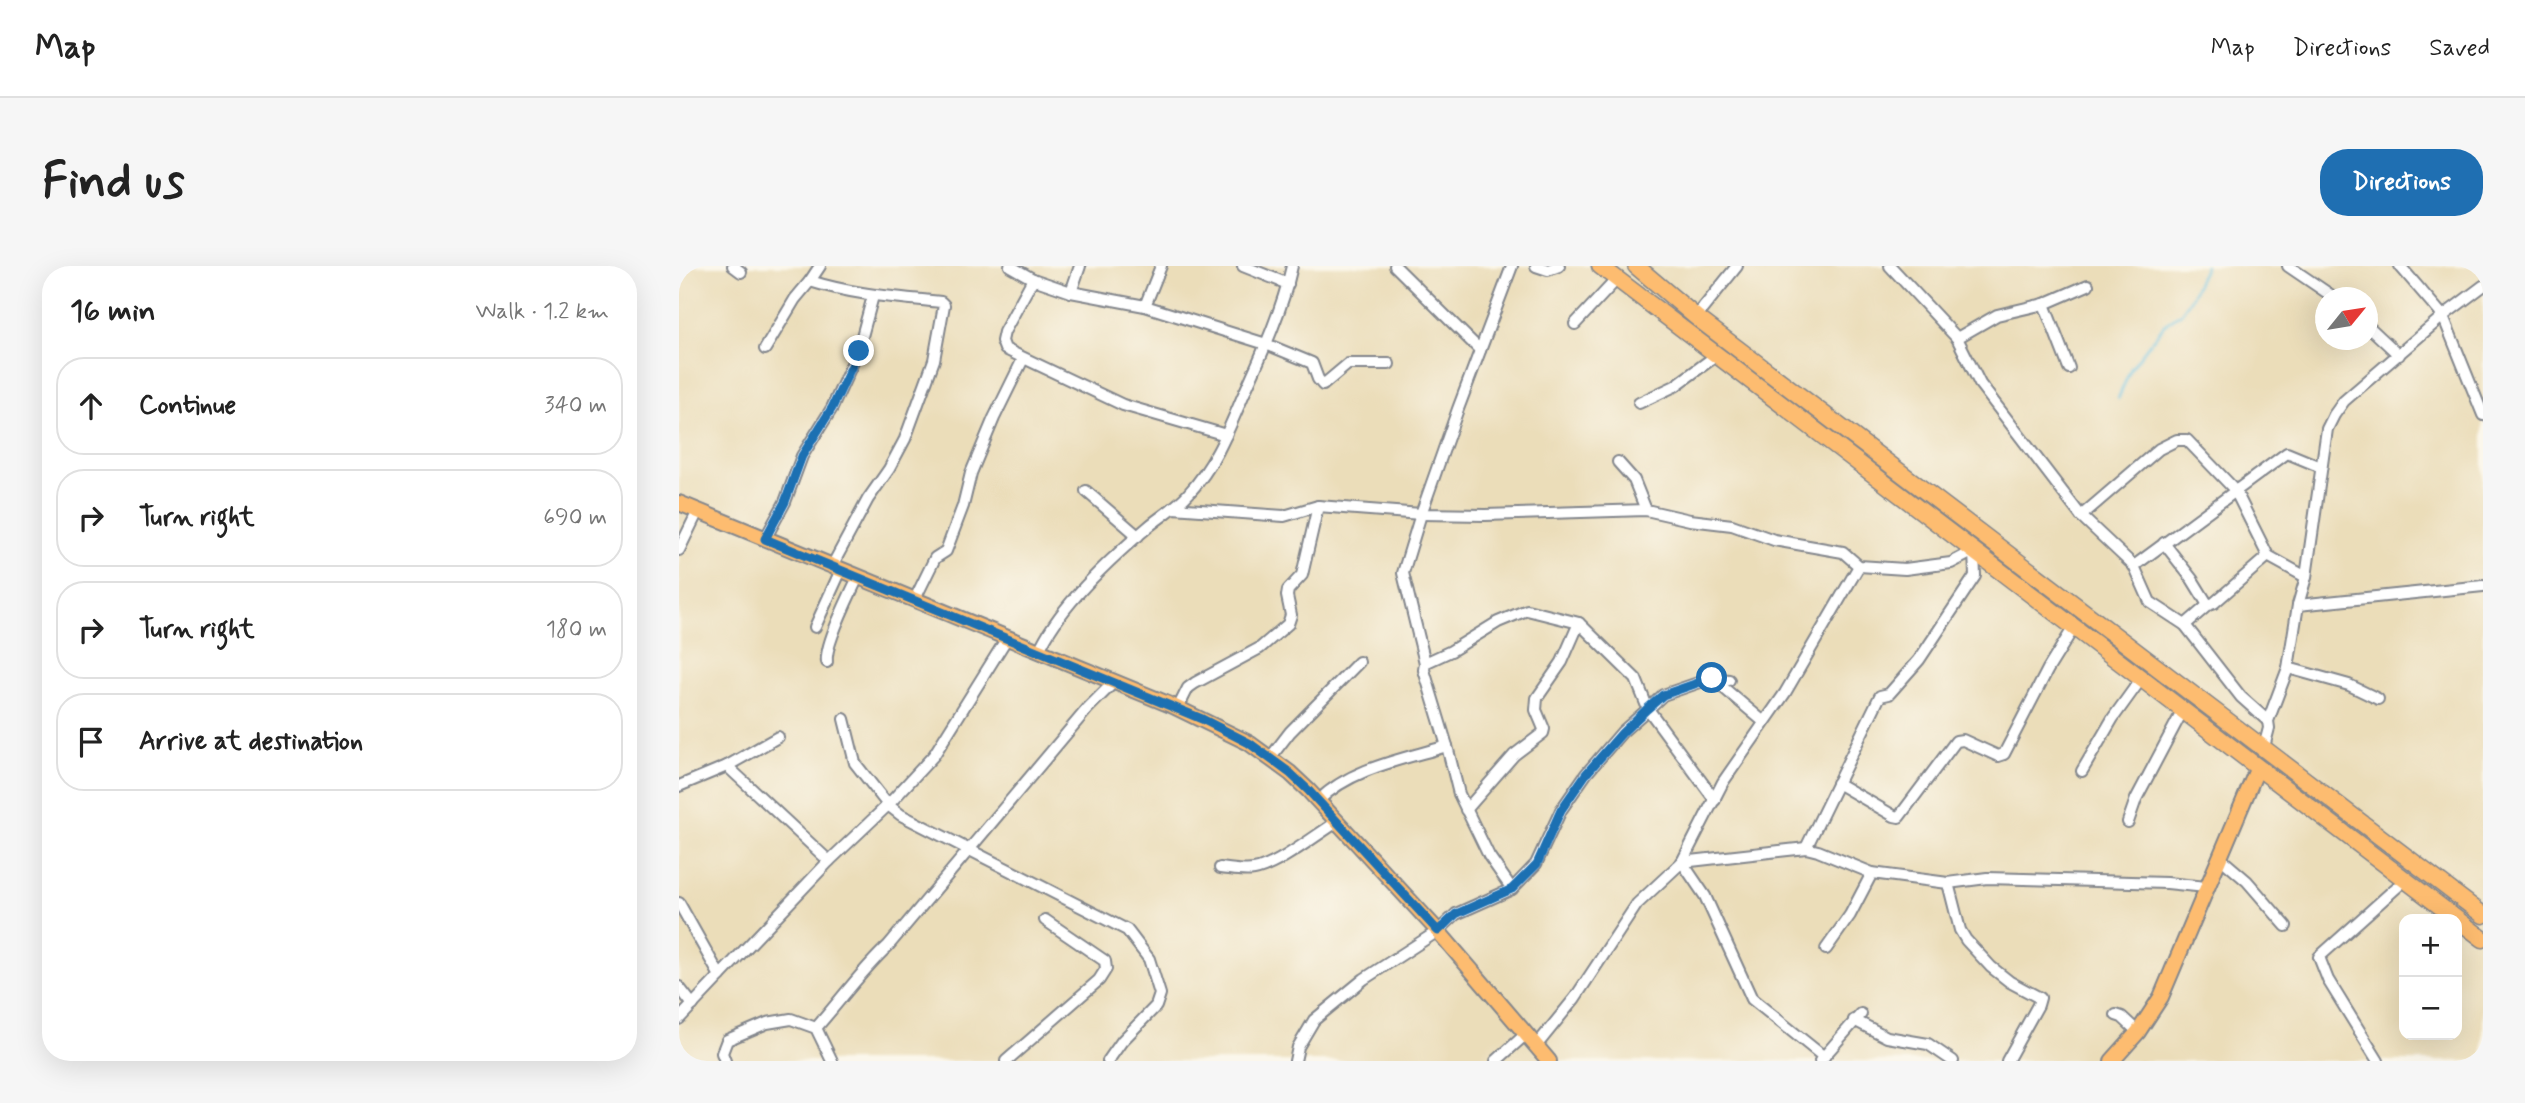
<!DOCTYPE html>
<meta charset="utf-8">
<style>
:root{--surface:#fff;--page:#f6f6f6;--text:#222;--muted:#767676;--line:#e0e0e0;--accent:#1f6fb2}
body{margin:0;font-family:Mynerve,sans-serif;background:var(--page);color:var(--text)}
.controls{position:absolute;right:21px;bottom:21px;display:grid;overflow:hidden;border-radius:14px;box-shadow:0 7px 28px #0002}
.controls button{width:63px;height:63px;display:grid;place-items:center;padding:0;border:0;border-bottom:2px solid var(--line);background:var(--surface);color:var(--text);font:35px sans-serif}
.compass{position:absolute;left:1636px;top:21px;width:63px;height:63px;border-radius:50%;background:var(--surface);box-shadow:0 7px 28px #0002;rotate:60deg}
.stop{position:absolute;width:21px;height:21px;margin:-16px;border:5px solid #1f6fb2;border-radius:50%;background:#fff}
.stop.end{background:#1f6fb2;border-color:#fff;box-shadow:0 2px 7px #0008}
.list{margin:0;padding:0;list-style:none}
h2{display:flex;justify-content:space-between;align-items:center;height:91px;margin:0;padding:0 28px;font-size:30px}
h2 small{font-size:23px;font-weight:400;color:var(--muted)}
.list li{display:grid;grid-template-columns:46px 1fr auto;gap:21px;align-items:center;box-sizing:border-box;height:98px;margin:0 14px 14px;padding:0 14px;border:2px solid var(--line);border-radius:28px}
.list b{display:block;font-size:26px;white-space:nowrap}
.list em{font-size:23px;font-style:normal;color:var(--muted)}
.icon{flex:none;width:38px;height:38px;fill:none;stroke:currentColor;stroke-width:2;stroke-linecap:round;stroke-linejoin:round}
.map{position:relative;flex:none;width:1804px;height:795px;overflow:hidden;border-radius:28px}
header{display:flex;align-items:center;gap:42px;box-sizing:border-box;height:98px;padding:0 35px;background:var(--surface);border-bottom:2px solid var(--line)}
header strong{font-size:33px}
nav{display:flex;gap:38px;margin-inline-start:auto;font-size:24px}
.intro{display:flex;align-items:center;justify-content:space-between;box-sizing:border-box;height:168px;padding:0 42px}
h1{margin:0;font-size:49px}
.button{padding:18px 32px;border-radius:28px;background:var(--accent);color:#fff;font-size:24px;font-weight:700}
main{display:flex;gap:42px;padding:0 42px}
aside{flex:1;background:var(--surface);border-radius:28px;box-shadow:0 7px 28px #0002}
.map>svg:first-child{display:block}
.lines{fill:none;stroke-linecap:round;stroke-linejoin:round}
.stream{stroke:#63c1e1;stroke-width:2.5}
.minor-casing{stroke:#83868c;stroke-width:14}
.major-casing{stroke:#83868c;stroke-width:18}
.highway-casing{stroke:#83868c;stroke-width:19}
.minor{stroke:#fff;stroke-width:10}
.major{stroke:#fdbc70;stroke-width:14}
.highway{stroke:#fdbc70;stroke-width:16}
.route{stroke:#1f6fb2;stroke-width:9}
</style>
<header>
<strong>Map</strong>
<nav><a>Map</a><a>Directions</a><a>Saved</a></nav>
</header>
<div class="intro"><h1>Find us</h1><a class="button">Directions</a></div>
<main>
<aside>
<h2>16 min<small>Walk · 1.2 km</small></h2>
<ul class="list">
<li><svg class="icon" aria-label="ahead" viewBox="0 0 24 24"><path d="M12 20V5M6 11l6-6 6 6"/></svg><div><b>Continue</b></div><em>340 m</em></li>
<li><svg class="icon" aria-label="right" viewBox="0 0 24 24"><path d="M7 20v-9h11M14 6l5 5-5 5"/></svg><div><b>Turn right</b></div><em>690 m</em></li>
<li><svg class="icon" aria-label="right" viewBox="0 0 24 24"><path d="M7 20v-9h11M14 6l5 5-5 5"/></svg><div><b>Turn right</b></div><em>180 m</em></li>
<li><svg class="icon" aria-label="arrive" viewBox="0 0 24 24"><path d="M6 21V4h12l-3 4 3 4H6"/></svg><div><b>Arrive at destination</b></div></li>
</ul>
</aside>
<div class="map">
<svg width="1804" height="795" viewBox="0 0 1804 795">
<rect width="100%" height="100%" fill="#fbf7ec"/>
<filter id="ink" filterUnits="userSpaceOnUse"><feTurbulence type="fractalNoise" baseFrequency=".0143" numOctaves="2"/><feDisplacementMap in="SourceGraphic" scale="14" xChannelSelector="R" yChannelSelector="G"/><feConvolveMatrix kernelMatrix="1 2 1 2 8 2 1 2 1" color-interpolation-filters="sRGB"/></filter>
<filter id="wash" filterUnits="userSpaceOnUse"><feTurbulence type="fractalNoise" baseFrequency=".00686" numOctaves="4" result="noise"/><feDisplacementMap in="SourceGraphic" scale="28" xChannelSelector="R" yChannelSelector="G"/><feGaussianBlur stdDeviation="1.57" result="paint"/><feColorMatrix in="noise" values="0 0 0 0 0 0 0 0 0 0 0 0 0 0 0 0 0 1.4 0 .05"/><feComposite in="paint" operator="in"/></filter>
<g filter="url(#wash)">
<rect width="100%" height="100%" fill="#ebddb9"/>
<g class="lines">
<path class="stream" d="M1439 133 1452 102 1485 59 1502 47 1511 34 1526 0"/>
</g>
</g>
<g filter="url(#ink)">
<g class="lines">
<defs>
<g id="minor">
<path d="M54 0 62 6"/>
<path d="M141 0 131 15C175 29 216 31 262 36L265 39 255 94 226 173 210 203 189 233 153 300"/>
<path d="M331 0 354 13 392 26 466 40 587 78 633 97 639 113 644 119 669 98H710"/>
<path d="M564 0 609 18"/>
<path d="M716 0 801 84"/>
<path d="M857 0 869 4 880 0"/>
<path d="M1211 0 1278 72 1301 118 1402 250 1455 300 1471 336 1506 359 1562 431 1589 455"/>
<path d="M1609 0 1656 32"/>
<path d="M1721 0 1764 50 1804 149"/>
<path d="M354 13 325 66 323 75 326 83 444 139 547 169"/>
<path d="M392 26 401 0"/>
<path d="M1365 38 1390 102"/>
<path d="M466 40 482 0"/>
<path d="M1017 51 1058 0"/>
<path d="M896 58 938 13"/>
<path d="M1688 59 1720 89"/>
<path d="M1278 72 1318 49 1365 38 1409 19"/>
<path d="M86 83 116 33 131 15"/>
<path d="M960 137 996 120 1038 89"/>
<path d="M939 196 955 214 967 244"/>
<path d="M407 225 459 270"/>
<path d="M494 242 605 250 639 240 742 248 806 249 967 244 1011 254 1053 259 1095 274 1164 286 1180 300 1226 303 1272 297 1295 285 1296 310 1240 394 1210 428 1201 430 1127 582"/>
<path d="M1402 250 1480 183 1498 174H1508L1556 224 1589 290 1627 311"/>
<path d="M86 273 106 236 123 190 153 142 179 85 194 30"/>
<path d="M1485 277 1513 313 1529 339"/>
<path d="M0 284 19 245"/>
<path d="M1455 300 1608 187 1642 201"/>
<path d="M235 335 256 292 267 285 284 240 292 207 315 152 344 93"/>
<path d="M1619 339 1804 320"/>
<path d="M1506 359 1529 339 1535 337 1589 290"/>
<path d="M136 361 162 304"/>
<path d="M360 385C380 340 431 293 469 261 482 250 498 241 510 227 536 199 549 165 564 130 583 88 603 45 613 0"/>
<path d="M148 396C145 379 171 329 179 311"/>
<path d="M746 397 772 385 819 356 848 344 900 357 957 413 969 443 1036 534"/>
<path d="M1609 402 1670 419 1699 433"/>
<path d="M1034 413 1085 456"/>
<path d="M499 442 509 422 516 417 581 382 609 358 612 349 608 330 609 324 623 309 639 240"/>
<path d="M165 453 176 497 209 539 222 549 448 664 470 693 481 728 477 740 443 775 429 795"/>
<path d="M1585 481 1590 462 1589 455 1609 402 1619 339 1627 311 1648 163 1655 149 1665 135 1764 50 1804 20"/>
<path d="M591 492 611 466 680 396"/>
<path d="M48 500 150 595"/>
<path d="M1403 505 1434 452 1462 413"/>
<path d="M1158 517 1215 550 1220 551 1277 475 1284 474 1319 490 1325 488 1369 403 1395 361"/>
<path d="M0 520 48 500 99 471"/>
<path d="M639 535C672 502 725 493 768 480"/>
<path d="M787 544 835 489 864 467 865 463 857 444 858 432 883 396 900 357"/>
<path d="M1449 556 1457 533 1504 444"/>
<path d="M1540 591 1568 615 1607 660"/>
<path d="M1003 596 1127 582 1139 585 1193 607 1269 617 1308 612 1488 617 1527 621"/>
<path d="M1003 596 1026 630 1073 733 1145 791"/>
<path d="M541 602C552 603 564 606 575 604 598 600 637 569 658 556"/>
<path d="M1269 617 1281 664 1287 674 1312 701 1331 716 1361 732 1359 739 1328 795"/>
<path d="M833 623 810 590 780 528 768 480 745 404 746 397 724 307 742 248 779 143 833 0"/>
<path d="M0 637 41 710"/>
<path d="M1147 683 1171 649 1193 607"/>
<path d="M0 721 14 739"/>
<path d="M1437 749 1443 751 1459 766"/>
<path d="M0 753 150 595 209 539 255 489 328 372"/>
<path d="M1175 754 1208 771 1249 778 1274 795"/>
<path d="M137 762C161 735 183 704 209 680L409 442 435 416"/>
<path d="M857 780 896 732 958 638 1003 596 1044 516 1106 427 1180 300"/>
<path d="M46 795 43 787 48 774 88 757 112 753 137 762 153 795"/>
<path d="M327 795 420 714 427 703 426 695 366 654"/>
<path d="M616 795 619 781 635 754 685 713 759 665 777 648 833 623 857 598 882 544 907 508 943 466 969 443 984 429 1033 412 1050 414"/>
<path d="M817 795 847 768"/>
<path d="M1141 795 1182 748"/>
<path d="M1699 795 1649 714 1640 691 1727 613"/>
</g>
<g id="major">
<path d="M0 237 494 440 570 477 611 507 629 524 759 665 870 795"/>
<path d="M1433 795 1459 766 1482 731 1579 501"/>
</g>
<g id="highway">
<path d="M921 0 1804 673"/>
<path d="M957 0 1017 51 1804 649"/>
</g>
</defs>
<use href="#minor" class="minor-casing"/>
<use href="#major" class="major-casing"/>
<use href="#highway" class="highway-casing"/>
<use href="#minor" class="minor"/>
<use href="#major" class="major"/>
<use href="#highway" class="highway"/>
</g>
</g>
<g class="lines" filter="url(#ink)">
<path class="route" d="M180 85 153 142 123 190 106 236 86 273 523 453 570 477 611 507 629 524 759 665 777 648 833 623 858 598 882 544 907 508 943 467 968 443 984 429 1033 412"/>
</g>
</svg>
<div class="controls">
<button>+</button>
<button>−</button>
</div>
<svg class="compass" viewBox="-18 -18 36 36"><path d="M0-13l5 13h-10z" fill="#e53935"/><path d="M0 13l5-13h-10z" fill="#767676"/></svg>
<div class="stop" style="left:1033px;top:412px"></div>
<div class="stop end" style="left:180px;top:85px"></div>
</div>
</main>
